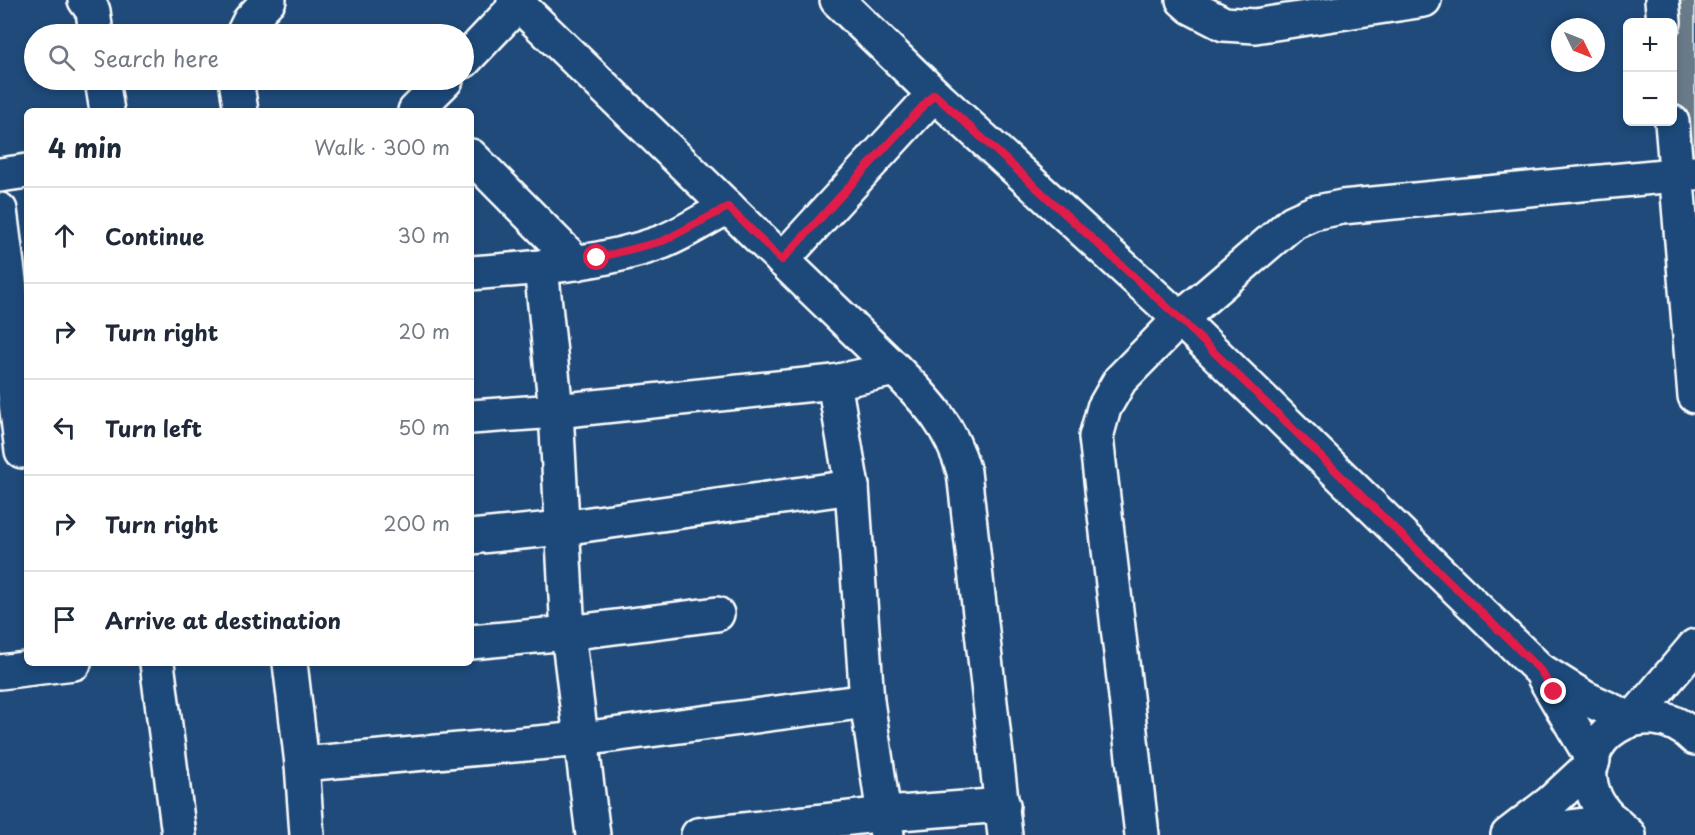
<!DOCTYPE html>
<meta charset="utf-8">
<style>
:root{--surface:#fff;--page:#f2f2f3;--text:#1f2937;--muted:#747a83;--line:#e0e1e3}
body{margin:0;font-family:"Playpen Sans",sans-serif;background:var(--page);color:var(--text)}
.controls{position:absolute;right:18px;top:18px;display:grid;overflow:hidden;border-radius:9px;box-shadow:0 3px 9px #0003}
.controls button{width:54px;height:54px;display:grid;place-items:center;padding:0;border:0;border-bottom:2px solid var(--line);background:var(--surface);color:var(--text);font:30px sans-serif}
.compass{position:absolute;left:1551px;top:18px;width:54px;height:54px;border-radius:50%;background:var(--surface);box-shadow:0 3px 9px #0003;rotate:133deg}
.stop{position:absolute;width:18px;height:18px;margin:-14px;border:4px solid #e11d48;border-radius:50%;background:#fff}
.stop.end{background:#e11d48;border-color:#fff;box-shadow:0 2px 6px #0008}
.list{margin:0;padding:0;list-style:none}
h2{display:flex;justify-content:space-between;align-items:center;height:78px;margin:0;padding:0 24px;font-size:26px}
h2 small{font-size:20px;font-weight:400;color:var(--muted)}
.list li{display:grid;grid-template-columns:39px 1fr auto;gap:18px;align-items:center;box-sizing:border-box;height:96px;padding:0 24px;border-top:2px solid var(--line)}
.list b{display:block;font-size:22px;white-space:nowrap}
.list em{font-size:20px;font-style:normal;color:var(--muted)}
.icon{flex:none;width:33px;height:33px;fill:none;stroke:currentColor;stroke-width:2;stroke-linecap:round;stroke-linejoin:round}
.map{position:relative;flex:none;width:1695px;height:835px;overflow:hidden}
.search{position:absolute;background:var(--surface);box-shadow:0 3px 9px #0003;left:24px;top:24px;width:450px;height:66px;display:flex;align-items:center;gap:15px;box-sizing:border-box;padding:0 21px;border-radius:33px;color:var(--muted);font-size:22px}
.panel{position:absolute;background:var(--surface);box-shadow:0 3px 9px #0003;left:24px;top:108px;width:450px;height:558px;border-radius:9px}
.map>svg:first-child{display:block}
.building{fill:#697a89;stroke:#fff;stroke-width:1.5}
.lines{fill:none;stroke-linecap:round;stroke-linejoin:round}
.minor-casing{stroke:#fff;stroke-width:38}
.minor{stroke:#1f4a7a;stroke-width:33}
.route{stroke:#e11d48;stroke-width:8}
</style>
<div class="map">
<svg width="1695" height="835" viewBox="0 0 1695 835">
<rect width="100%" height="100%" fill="#1f4a7a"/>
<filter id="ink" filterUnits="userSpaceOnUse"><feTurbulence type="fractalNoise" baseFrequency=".0167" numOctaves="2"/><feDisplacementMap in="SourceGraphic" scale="12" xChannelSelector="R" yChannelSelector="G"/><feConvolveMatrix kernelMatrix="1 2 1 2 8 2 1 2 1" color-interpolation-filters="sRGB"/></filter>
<g filter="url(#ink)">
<path class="building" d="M1651 0H1695V158L1667 161 1672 122V22Z"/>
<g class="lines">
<defs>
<g id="minor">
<path d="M85 0 93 11 96 34"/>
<path d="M514 0 895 369C928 402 951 426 964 472L1005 835"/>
<path d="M837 0 934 94 1180 319 1540 670 1585 698 1630 719"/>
<path d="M1183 0 1191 7 1224 24 1255 26 1424 0"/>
<path d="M1662 0 1664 22"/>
<path d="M243 34 250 20 269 0"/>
<path d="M464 61 518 4"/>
<path d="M102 80 107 111"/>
<path d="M236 80 241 111"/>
<path d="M415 111 446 80"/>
<path d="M1672 122 1695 396"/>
<path d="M471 156 577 263"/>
<path d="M0 175 27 171"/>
<path d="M0 210 10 288 14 387 22 451"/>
<path d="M782 260 934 94"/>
<path d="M541 267 556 411 568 633 593 835"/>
<path d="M471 273C535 268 601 264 662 242 685 233 706 218 728 207"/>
<path d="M834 382 852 487 867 701 887 835"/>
<path d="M471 417 556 411 834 382 895 369"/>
<path d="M471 537 562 528 852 487"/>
<path d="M471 642 568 633 717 614"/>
<path d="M157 663 179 835"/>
<path d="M290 663 302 764 307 835"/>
<path d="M0 672 74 663"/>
<path d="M1544 677 1593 760"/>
<path d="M1634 718 1695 646"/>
<path d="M302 764 582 739 867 701"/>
<path d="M698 835 886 814 1003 805"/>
<path d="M1142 835 1096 437 1104 408 1120 380 1180 319 1293 222 1313 213 1342 207 1695 173"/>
<path d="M1508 835 1551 802 1592 764"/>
<path d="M1511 835 1614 821"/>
<path d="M1629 835C1616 824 1602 813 1595 797 1569 737 1646 689 1695 738"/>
</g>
</defs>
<use href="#minor" class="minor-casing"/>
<use href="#minor" class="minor"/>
</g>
</g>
<g class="lines" filter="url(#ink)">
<path class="route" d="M597 258 663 241 728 207 782 260 934 94 1180 319 1540 670 1554 692"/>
</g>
</svg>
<div class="controls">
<button>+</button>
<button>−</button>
</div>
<svg class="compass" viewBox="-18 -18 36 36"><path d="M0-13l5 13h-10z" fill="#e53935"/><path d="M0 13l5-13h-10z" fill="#747a83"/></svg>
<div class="stop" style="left:597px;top:258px"></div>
<div class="stop end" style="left:1554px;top:692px"></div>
<div class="search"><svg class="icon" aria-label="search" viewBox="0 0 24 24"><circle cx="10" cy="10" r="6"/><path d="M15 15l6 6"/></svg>Search here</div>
<section class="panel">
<h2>4 min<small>Walk · 300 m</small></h2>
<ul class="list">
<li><svg class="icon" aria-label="ahead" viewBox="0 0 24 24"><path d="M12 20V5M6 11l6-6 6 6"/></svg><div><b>Continue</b></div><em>30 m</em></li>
<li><svg class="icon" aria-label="right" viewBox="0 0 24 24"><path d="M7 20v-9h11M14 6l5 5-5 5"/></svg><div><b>Turn right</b></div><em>20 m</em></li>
<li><svg class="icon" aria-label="left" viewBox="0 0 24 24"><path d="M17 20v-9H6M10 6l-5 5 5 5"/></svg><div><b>Turn left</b></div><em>50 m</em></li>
<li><svg class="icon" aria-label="right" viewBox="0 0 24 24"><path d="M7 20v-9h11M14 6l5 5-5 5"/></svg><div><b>Turn right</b></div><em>200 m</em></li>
<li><svg class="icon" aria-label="arrive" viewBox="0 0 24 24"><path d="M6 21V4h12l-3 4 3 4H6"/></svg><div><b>Arrive at destination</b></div></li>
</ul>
</section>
</div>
